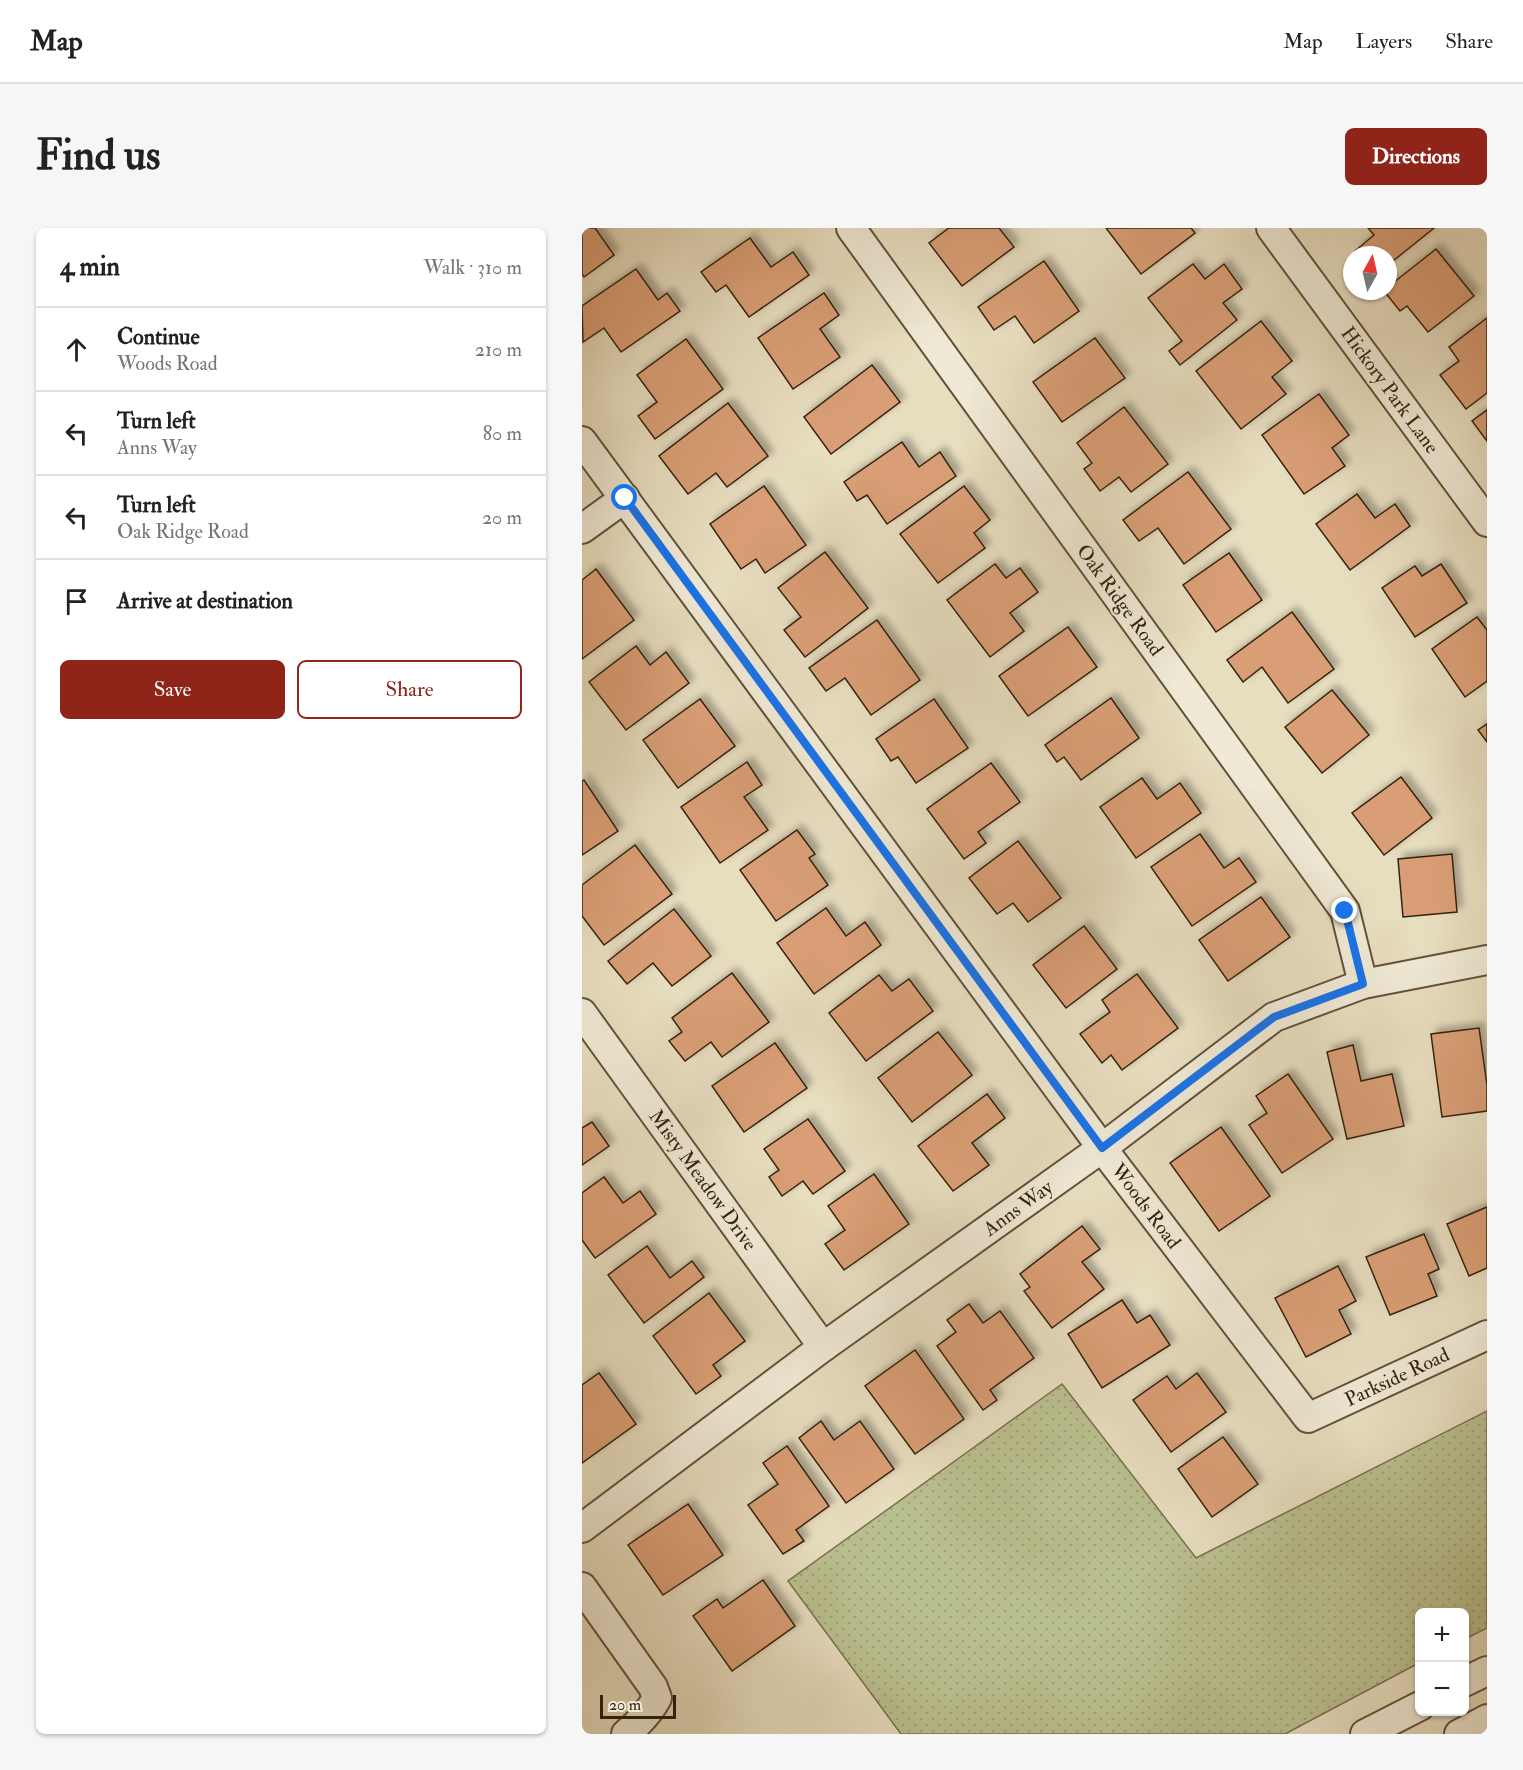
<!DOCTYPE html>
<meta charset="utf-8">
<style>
:root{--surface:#fff;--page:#f6f6f6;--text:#222;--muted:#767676;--line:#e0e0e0;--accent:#8f2418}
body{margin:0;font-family:"IM FELL Double Pica",serif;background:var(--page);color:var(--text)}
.controls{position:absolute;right:18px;bottom:18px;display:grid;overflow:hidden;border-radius:9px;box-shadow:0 2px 4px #0004}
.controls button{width:54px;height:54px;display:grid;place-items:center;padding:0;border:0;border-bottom:2px solid var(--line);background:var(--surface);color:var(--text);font:30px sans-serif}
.compass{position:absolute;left:761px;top:18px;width:54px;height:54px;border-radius:50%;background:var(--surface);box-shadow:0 2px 4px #0004;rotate:8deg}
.scale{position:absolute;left:18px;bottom:15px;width:76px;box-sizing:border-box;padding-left:6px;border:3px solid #35230e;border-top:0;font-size:16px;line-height:21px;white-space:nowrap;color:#35230e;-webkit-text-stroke:4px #efe9d5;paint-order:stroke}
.stop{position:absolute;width:18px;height:18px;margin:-14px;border:4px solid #1a73e8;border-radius:50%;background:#fff}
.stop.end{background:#1a73e8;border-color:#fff;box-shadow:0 2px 6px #0008}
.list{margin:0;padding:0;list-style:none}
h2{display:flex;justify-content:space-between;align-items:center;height:78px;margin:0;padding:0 24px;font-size:26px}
h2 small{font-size:20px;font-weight:400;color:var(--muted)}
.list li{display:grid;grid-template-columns:39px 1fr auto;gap:18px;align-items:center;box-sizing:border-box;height:84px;padding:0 24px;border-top:2px solid var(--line)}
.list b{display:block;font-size:22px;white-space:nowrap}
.list p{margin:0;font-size:20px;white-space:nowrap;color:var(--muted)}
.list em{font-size:20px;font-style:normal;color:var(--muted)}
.actions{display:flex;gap:12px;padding:18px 24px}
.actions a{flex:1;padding:14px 0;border:2px solid var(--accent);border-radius:9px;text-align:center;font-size:21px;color:var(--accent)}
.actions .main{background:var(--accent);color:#fff}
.icon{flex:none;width:33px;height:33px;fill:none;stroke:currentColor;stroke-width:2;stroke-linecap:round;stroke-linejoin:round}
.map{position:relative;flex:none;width:905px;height:1506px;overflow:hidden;border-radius:9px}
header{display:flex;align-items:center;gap:36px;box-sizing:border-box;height:84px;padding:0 30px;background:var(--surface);border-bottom:2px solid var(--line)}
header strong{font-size:28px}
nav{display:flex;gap:33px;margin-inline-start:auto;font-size:21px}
.intro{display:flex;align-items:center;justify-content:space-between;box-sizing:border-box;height:144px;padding:0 36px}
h1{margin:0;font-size:42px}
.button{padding:15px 27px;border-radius:9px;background:var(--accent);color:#fff;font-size:21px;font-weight:700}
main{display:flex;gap:36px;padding:0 36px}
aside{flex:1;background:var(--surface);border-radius:9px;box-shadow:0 2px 4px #0004}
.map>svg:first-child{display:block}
.green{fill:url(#green-dots);stroke:#78714e;stroke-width:1.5}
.building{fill:#d99e75;stroke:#35230e;stroke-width:1.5;filter:url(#shadow)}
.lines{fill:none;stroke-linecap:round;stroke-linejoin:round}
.minor-casing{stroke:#62523a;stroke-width:32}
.minor{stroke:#efe9d5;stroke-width:28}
.route{stroke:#1a73e8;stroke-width:8}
.labels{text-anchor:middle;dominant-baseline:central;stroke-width:4.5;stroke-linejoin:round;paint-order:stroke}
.street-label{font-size:20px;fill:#35230e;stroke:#efe9d5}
</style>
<header>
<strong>Map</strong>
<nav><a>Map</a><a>Layers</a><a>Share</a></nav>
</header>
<div class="intro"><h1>Find us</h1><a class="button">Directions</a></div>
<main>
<aside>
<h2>4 min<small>Walk · 310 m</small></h2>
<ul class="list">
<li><svg class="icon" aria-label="ahead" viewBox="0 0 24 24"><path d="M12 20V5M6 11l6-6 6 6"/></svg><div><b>Continue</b><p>Woods Road</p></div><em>210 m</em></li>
<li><svg class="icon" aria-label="left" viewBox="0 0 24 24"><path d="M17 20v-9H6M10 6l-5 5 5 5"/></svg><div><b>Turn left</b><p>Anns Way</p></div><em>80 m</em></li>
<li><svg class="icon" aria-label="left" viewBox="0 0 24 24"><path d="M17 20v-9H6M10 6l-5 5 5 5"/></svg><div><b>Turn left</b><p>Oak Ridge Road</p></div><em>20 m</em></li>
<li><svg class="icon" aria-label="arrive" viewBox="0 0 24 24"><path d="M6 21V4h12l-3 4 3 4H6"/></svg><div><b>Arrive at destination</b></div></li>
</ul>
<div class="actions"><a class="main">Save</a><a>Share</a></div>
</aside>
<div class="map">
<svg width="905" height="1506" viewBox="0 0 905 1506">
<defs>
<pattern id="green-dots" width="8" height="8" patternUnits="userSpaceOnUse" patternTransform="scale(1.5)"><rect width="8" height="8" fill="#babf8f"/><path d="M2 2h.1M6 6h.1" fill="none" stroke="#a0a47a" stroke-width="1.8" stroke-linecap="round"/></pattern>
<filter id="shadow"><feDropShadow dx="5.5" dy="-5.5" stdDeviation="3" flood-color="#0004"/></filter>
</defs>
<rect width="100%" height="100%" fill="#e7ddbf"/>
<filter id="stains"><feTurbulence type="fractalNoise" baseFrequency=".00333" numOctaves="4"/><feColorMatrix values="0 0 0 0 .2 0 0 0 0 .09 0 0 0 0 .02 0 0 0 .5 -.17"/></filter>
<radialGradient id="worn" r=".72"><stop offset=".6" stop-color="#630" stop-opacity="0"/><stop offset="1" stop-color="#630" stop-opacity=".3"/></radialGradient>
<path class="green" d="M480 1156 614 1330 905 1183V1400L883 1411 882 1384H838L837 1435 703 1506H319L206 1353Z"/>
<g class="building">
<path d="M0 0H13L32 27 2 49 0 46Z"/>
<path d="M367 0H417L432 19 380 58 347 15Z"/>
<path d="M524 0H609L613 5 559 46Z"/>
<path d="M786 0H852L806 37V27H776L773 23 792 7Z"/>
<path d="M168 10 189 39 211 24 227 47 167 89 144 57 134 64 119 44Z"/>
<path d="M854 21 892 68 846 104 825 78 818 83 802 63H806V59Z"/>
<path d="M462 33 497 83 452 115 433 88 412 102 396 79Z"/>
<path d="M611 36 623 51 642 36 660 61 641 75 655 92 598 137 587 123 600 113 566 70Z"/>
<path d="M54 41 76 72 85 65 98 83 39 124 22 100 1 114 0 78Z"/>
<path d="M242 65 257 87 238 101 258 129 211 161 176 110Z"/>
<path d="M905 90V165L884 181 858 147 877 133 867 119Z"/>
<path d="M679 93 710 133 690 149 704 166 659 201 614 143Z"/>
<path d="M513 110 543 150 480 194 451 154Z"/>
<path d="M104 111 141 161 73 211 56 188 75 174 55 147Z"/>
<path d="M290 137 318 174 249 226 222 189Z"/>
<path d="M737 166 767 207 750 220 763 238 722 266 680 207Z"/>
<path d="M146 175 186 228 145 259 134 245 106 266 77 228Z"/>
<path d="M542 179 586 236 549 264 537 249 518 263 502 241 510 235 495 215Z"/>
<path d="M905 182V213L890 193Z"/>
<path d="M320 214 337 239 358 224 374 248 305 296 285 267 275 273 262 254Z"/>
<path d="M606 244 649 301 602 336 576 300 557 313 541 292Z"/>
<path d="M182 258 224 317 183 345 174 331 159 341 128 296Z"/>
<path d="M382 258 408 292 392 305 403 320 356 355 318 306Z"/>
<path d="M775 266 793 290 813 276 828 298 768 342 734 296Z"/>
<path d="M243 324 286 380 223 429 202 402 219 389 196 360Z"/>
<path d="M647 325 680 372 634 404 601 357Z"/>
<path d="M413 336 424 350 438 340 456 364 428 385 442 403 408 429 365 372Z"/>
<path d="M859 336 885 375 833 409 800 360 833 338 840 348Z"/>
<path d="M14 341 52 392 0 431V352Z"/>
<path d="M710 384 752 441 706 475 680 439 661 454 645 432Z"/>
<path d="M895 389 905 402V453L883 469 850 421Z"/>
<path d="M295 392 338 452 289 487 263 450 244 463 227 440Z"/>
<path d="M486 399 515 439 446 488 417 448Z"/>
<path d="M54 418 68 437 84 424 107 455 44 502 7 454Z"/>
<path d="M750 462 787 507 740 545 703 499Z"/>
<path d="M529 470 557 510 499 552 482 529 475 534 463 517Z"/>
<path d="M118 471 153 518 96 560 61 512Z"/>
<path d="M352 471 386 520 334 555 316 529 309 533 294 511Z"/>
<path d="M905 496V514L896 502Z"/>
<path d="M165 534 180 557 162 569 186 602 138 635 99 579Z"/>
<path d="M409 535 438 574 396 604 404 615 382 631 345 581Z"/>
<path d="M819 549 850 590 802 627 770 585Z"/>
<path d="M560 550 575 571 598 555 619 585 554 630 518 579Z"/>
<path d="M2 552 36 603 0 627V553Z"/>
<path d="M215 602 233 626 227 630 246 657 194 693 158 642Z"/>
<path d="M618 606 642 640 657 630 674 654 610 698 569 639Z"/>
<path d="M436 613 479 670 446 694 431 675 415 686 387 650Z"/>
<path d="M53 617 90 666 22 717 0 688V657Z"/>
<path d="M870 626 875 684 821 689 816 631Z"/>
<path d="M679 669 708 709 646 753 617 712Z"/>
<path d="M244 680 264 708 283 694 299 717 232 766 195 715Z"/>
<path d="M92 681 129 728 90 758 71 735 45 756 26 733Z"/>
<path d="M502 698 535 741 484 780 451 737Z"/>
<path d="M150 745 187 794 140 829 129 814 103 833 87 813 100 804 90 790Z"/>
<path d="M555 746 596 800 540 842 529 827 520 835 498 806 528 784 520 772Z"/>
<path d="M297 747 310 763 327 751 351 783 284 833 247 785Z"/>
<path d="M897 800 905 857V883L860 889 849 806Z"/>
<path d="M356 804 390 847 330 894 296 850Z"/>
<path d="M193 815 225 860 162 904 130 858Z"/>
<path d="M771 817 779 853 810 846 822 898 765 911 745 824Z"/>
<path d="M706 846 751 911 700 945 667 897 685 885 674 868Z"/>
<path d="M405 866 423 890 390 915 407 937 371 963 336 918Z"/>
<path d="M226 891 263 943 231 966 221 953 200 968 187 949 197 942 182 921Z"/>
<path d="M10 894 27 918 0 937V900Z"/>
<path d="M639 899 688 968 637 1003 588 935Z"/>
<path d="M292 946 327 996 262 1042 243 1016 263 1002 246 978Z"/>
<path d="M22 949 41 975 58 963 74 986 13 1030 0 1012V965Z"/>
<path d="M905 979V1040L887 1048 865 996Z"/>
<path d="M500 998 518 1021 500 1034 522 1061 470 1100 442 1063 448 1059 438 1046Z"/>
<path d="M842 1006 857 1041 846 1046 855 1068 808 1087 784 1029Z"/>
<path d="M65 1018 88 1050 110 1033 122 1049 62 1095 26 1047Z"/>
<path d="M756 1038 774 1073 757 1082 769 1106 724 1129 693 1070Z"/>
<path d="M127 1065 163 1113 131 1137 139 1148 114 1166 71 1108Z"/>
<path d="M540 1072 555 1095 568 1087 588 1117 520 1160 486 1106Z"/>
<path d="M387 1076 401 1095 418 1083 452 1130 408 1162 415 1172 401 1182 355 1118 374 1104 365 1092Z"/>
<path d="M333 1122 382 1191 333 1226 283 1158Z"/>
<path d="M17 1145 54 1196 0 1235V1157Z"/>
<path d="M615 1145 644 1184 589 1224 551 1172 585 1148 594 1161Z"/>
<path d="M239 1193 252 1212 278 1193 312 1241 264 1275 217 1210Z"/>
<path d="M641 1209 676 1256 630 1289 596 1241Z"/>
<path d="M205 1218 247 1278 214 1302 222 1313 201 1326 166 1277 196 1256 181 1235Z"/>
<path d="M106 1276 141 1327 81 1367 46 1317Z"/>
<path d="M181 1352 213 1398 150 1443 111 1388 135 1371 141 1380Z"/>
</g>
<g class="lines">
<defs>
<g id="minor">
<path d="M269 0 763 683 781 756"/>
<path d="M689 0 905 294"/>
<path d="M0 213 520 920 726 1190 905 1107"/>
<path d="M0 301 43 270"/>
<path d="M0 785 241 1119"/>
<path d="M0 1300 241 1119 520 920 692 789 781 756 905 732"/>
<path d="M0 1359 71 1459 75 1470C67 1485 57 1495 44 1506"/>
<path d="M882 1454 905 1443"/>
<path d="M783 1506 838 1478"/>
<path d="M877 1506 905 1491"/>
</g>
</defs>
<use href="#minor" class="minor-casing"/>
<use href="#minor" class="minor"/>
</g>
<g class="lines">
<path class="route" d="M43 270 520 920 692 789 781 756 763 683"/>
</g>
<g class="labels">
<g class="street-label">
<text transform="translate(808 162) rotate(54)">Hickory Park Lane</text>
<text transform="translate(538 372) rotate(54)">Oak Ridge Road</text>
<text transform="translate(121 952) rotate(54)">Misty Meadow Drive</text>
<text transform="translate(564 978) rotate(53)">Woods Road</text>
<text transform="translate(436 980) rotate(-36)">Anns Way</text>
<text transform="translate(815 1149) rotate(-25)">Parkside Road</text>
</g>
</g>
<rect width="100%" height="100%" filter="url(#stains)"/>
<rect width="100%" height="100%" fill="url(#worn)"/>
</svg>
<div class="controls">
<button>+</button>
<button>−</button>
</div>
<svg class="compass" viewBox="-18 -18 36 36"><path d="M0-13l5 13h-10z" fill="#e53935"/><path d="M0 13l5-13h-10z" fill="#767676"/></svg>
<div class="scale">20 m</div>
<div class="stop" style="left:43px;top:270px"></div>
<div class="stop end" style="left:763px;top:683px"></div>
</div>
</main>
